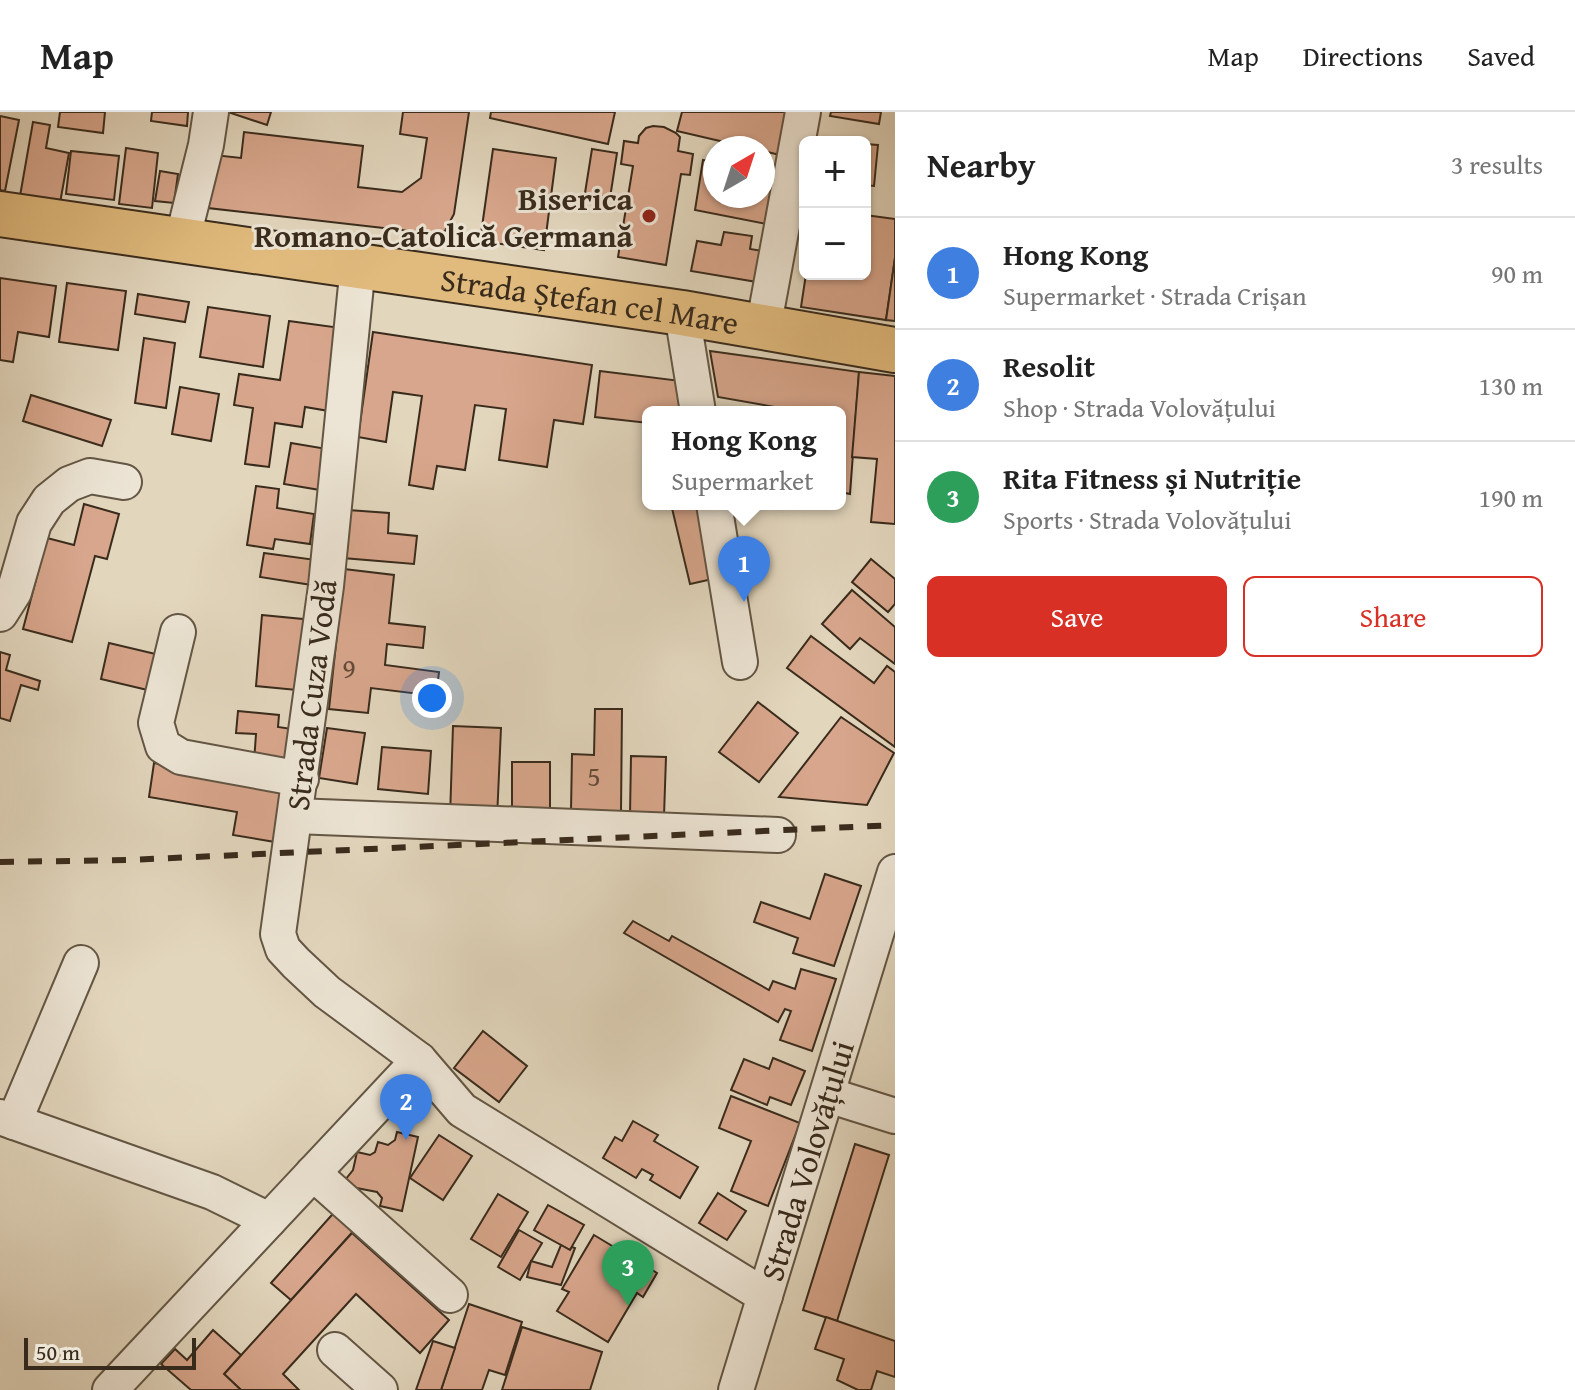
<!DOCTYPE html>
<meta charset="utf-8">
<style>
:root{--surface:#fff;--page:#f2f2f2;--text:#222;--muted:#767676;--line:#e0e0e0;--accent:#d93025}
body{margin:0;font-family:"Gentium Book Plus",serif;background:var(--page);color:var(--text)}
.controls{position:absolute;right:24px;top:24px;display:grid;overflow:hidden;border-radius:12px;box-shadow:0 2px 6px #0004}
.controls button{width:72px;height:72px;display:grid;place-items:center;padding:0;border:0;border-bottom:2px solid var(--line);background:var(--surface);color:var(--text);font:40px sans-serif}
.compass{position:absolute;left:703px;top:24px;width:72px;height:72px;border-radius:50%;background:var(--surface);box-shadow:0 2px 6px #0004;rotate:39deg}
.scale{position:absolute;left:24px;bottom:20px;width:172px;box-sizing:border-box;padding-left:8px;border:4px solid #392b1c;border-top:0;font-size:22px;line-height:28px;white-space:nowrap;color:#392b1c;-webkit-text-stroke:6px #ece4d4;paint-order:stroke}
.you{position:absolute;left:432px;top:586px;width:28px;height:28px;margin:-20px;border:6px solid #fff;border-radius:50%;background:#1a73e8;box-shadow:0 0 0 12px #1a73e833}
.badge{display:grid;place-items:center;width:52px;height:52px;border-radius:50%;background:var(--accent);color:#fff;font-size:26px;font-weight:700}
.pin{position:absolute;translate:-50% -66px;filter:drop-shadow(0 2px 4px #0008)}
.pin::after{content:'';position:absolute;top:42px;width:28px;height:24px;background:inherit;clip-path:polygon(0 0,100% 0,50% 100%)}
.popup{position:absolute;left:642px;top:294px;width:204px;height:104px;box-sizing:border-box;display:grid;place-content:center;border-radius:12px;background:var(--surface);filter:drop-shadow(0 2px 6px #0005);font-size:26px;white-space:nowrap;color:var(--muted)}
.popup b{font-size:30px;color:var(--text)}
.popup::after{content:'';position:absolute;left:50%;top:100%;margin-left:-16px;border:16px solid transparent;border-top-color:var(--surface)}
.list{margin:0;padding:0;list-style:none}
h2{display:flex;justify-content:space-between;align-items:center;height:104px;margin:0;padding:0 32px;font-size:34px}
h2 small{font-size:26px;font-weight:400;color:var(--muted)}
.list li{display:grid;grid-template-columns:52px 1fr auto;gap:24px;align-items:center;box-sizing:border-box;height:112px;padding:0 32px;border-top:2px solid var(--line)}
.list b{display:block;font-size:30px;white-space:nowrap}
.list p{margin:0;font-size:26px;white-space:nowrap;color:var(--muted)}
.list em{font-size:26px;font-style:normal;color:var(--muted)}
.actions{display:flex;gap:16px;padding:24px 32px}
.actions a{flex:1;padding:18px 0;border:2px solid var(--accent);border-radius:12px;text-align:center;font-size:28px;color:var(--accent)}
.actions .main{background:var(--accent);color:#fff}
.map{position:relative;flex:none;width:895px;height:1278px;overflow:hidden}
header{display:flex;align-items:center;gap:48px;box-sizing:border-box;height:112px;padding:0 40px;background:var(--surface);border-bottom:2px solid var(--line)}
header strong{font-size:38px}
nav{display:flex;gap:44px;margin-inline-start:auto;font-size:28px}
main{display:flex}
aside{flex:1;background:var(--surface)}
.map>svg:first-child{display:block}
.building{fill:#d8a68c;stroke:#392b1c;stroke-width:2}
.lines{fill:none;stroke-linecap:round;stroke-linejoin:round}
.minor-casing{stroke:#635644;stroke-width:38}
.major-casing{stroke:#392b1c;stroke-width:48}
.minor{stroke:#ece4d4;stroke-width:34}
.major{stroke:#e1bb7e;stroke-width:44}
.rail{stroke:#392b1c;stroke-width:6;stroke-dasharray:14 14;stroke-linecap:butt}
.poi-dot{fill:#8f2418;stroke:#ece4d4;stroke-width:3}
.labels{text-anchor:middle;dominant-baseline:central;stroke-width:6;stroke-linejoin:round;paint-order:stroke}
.number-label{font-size:28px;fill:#614a38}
.poi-label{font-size:32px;font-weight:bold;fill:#392b1c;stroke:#ece4d4;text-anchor:end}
.street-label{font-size:32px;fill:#392b1c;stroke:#ece4d4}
</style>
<header>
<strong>Map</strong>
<nav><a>Map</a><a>Directions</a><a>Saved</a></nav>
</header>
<main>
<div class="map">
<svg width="895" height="1278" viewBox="0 0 895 1278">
<rect width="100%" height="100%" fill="#e2d6bd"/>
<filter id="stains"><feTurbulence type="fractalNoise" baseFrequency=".0025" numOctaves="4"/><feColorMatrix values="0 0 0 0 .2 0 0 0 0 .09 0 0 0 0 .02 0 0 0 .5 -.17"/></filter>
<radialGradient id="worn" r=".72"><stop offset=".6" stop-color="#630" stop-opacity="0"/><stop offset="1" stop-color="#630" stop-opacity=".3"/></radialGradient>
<g class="building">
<path d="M60 0H105L103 21 58 15Z"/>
<path d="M152 0H188L187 14 151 9Z"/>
<path d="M228 0H271L267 13Z"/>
<path d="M403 0H469L454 102 445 119 436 122 208 96 214 43 241 46 244 20 363 34 358 75 402 80 421 66 427 26 400 22Z"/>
<path d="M491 0H615L608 32 490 6Z"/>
<path d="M682 0H789L780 43 763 39V36H750L677 19Z"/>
<path d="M831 0H881L879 12 830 4Z"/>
<path d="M0 4 19 8 5 79 0 78Z"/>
<path d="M33 10 50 13 46 36 69 41 60 91 20 84Z"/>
<path d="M653 14 664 15 676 21 680 25 678 39 693 42 690 63 681 62 666 153 618 145 633 54 621 52 624 29 638 31 639 24 646 16Z"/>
<path d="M865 32 878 33 874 74 865 73Z"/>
<path d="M126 36 158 41 152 96 119 92Z"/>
<path d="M493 37 556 46 544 138 480 129Z"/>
<path d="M592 37 617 41 610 86 585 81Z"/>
<path d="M71 39 119 44 114 88 66 82Z"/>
<path d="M703 48 715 50V84H763V58L776 61 767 112 695 98Z"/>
<path d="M160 59 178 62 174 91 155 89Z"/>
<path d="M865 103 895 107V146L886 208 801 195 806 162H865Z"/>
<path d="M724 120 752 124 750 137 768 140 763 171 691 159 697 129 721 133Z"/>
<path d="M895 146V209L886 208Z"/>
<path d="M0 166 56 174 49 225 18 220 13 250 0 248Z"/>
<path d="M67 171 126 179 118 238 59 230Z"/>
<path d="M138 182 189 190 185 210 135 202Z"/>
<path d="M208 195 270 204 263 255 200 245Z"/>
<path d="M289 209 341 216 329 299 305 295 302 315 275 311 269 355 245 352 253 296 234 293 239 262 280 268Z"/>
<path d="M373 220 592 253 583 312 554 308 547 355 499 348 506 297 475 293 465 358 437 354 433 377 409 373 422 284 393 280 386 330 358 325Z"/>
<path d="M144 226 175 231 166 296 135 291Z"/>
<path d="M710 239 859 260 850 382 840 380V300H775V295L718 285Z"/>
<path d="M600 259 689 270 685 300H648V311L595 305Z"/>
<path d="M859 260 895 264V412L871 410 877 347 852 345Z"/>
<path d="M180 275 219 282 211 329 172 322Z"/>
<path d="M31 283 111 308 102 334 23 309Z"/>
<path d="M291 331 327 337 320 378 284 372Z"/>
<path d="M256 374 279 377 277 396 314 402 310 432 275 427 273 437 247 433Z"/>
<path d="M84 392 119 402 107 447 95 444 72 530 23 517 47 426 74 433Z"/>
<path d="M671 392H700L717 466 690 472Z"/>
<path d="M348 398 389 401 388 421 417 424 414 452 343 446Z"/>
<path d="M264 441 316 448 312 473 260 465Z"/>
<path d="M871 447 895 467V492L888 500 852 470Z"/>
<path d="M344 457 394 463 389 511 425 515 423 536 387 532 385 553 439 560 436 584 371 576 368 601 329 597Z"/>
<path d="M852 478 895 515V552L860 526 850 537 822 512Z"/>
<path d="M262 503 313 508 307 579 256 574Z"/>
<path d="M811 524 874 571 887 554 895 560V635L787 556Z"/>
<path d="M109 531 164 544 156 580 101 567Z"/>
<path d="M0 540 10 543 6 558 40 569 38 578 21 573 10 609 0 606Z"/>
<path d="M758 590 798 621 759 670 719 640Z"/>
<path d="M595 597H622L621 700 571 699 572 642 594 643Z"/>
<path d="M238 599 279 603 278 615 292 617 288 653 254 650 256 622 236 621Z"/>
<path d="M841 605 894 641 867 693 779 685Z"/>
<path d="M453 614 501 616 497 707 450 705Z"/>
<path d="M327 616 365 621 357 672 319 666Z"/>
<path d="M382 635 431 639 428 682 378 677Z"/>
<path d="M631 644 666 645 664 704 630 703Z"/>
<rect x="512" y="650" width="38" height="53"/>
<path d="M154 651 290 674 281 731 233 723 237 700 149 685Z"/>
<path d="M825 762 861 774 834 854 793 841 798 826 754 810 761 790 810 807Z"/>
<path d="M633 809 669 829 672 824 769 878 773 869 795 877 801 857 836 867 812 939 780 928 791 899 785 897 778 910 624 821Z"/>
<path d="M483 919 527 954 499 990 454 956Z"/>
<path d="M773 946 805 959 791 993 770 985 767 993 731 978 744 947 769 957Z"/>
<path d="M731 984 800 1011 768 1094 731 1079 751 1029 719 1016Z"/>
<path d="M633 1009 658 1023 654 1029 698 1055 680 1086 650 1068 653 1063 642 1057 636 1066 603 1046 615 1025 622 1029Z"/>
<path d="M397 1020 418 1025 402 1099 380 1094 382 1086 377 1080 341 1073 353 1058 357 1040 370 1043 375 1040 378 1030 388 1033 395 1028Z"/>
<path d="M439 1023 472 1044 443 1088 410 1066Z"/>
<path d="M855 1032 889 1043 837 1209 803 1198Z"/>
<path d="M718 1081 746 1099 727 1128 699 1111Z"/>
<path d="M498 1082 528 1100 501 1145 471 1127Z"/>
<path d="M548 1093 584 1113 570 1138 534 1118Z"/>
<path d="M339 1095 359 1113 291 1188 271 1171Z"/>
<path d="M519 1118 542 1131 520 1168 498 1155Z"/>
<path d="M352 1121 449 1208 420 1241 356 1182 283 1262 299 1278H241L224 1262Z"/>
<path d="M594 1123 657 1161 643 1185 637 1181 608 1230 557 1199 569 1180 562 1177Z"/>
<path d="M561 1133 570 1138 572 1135 575 1136 561 1173 527 1165 531 1149 552 1155Z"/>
<path d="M469 1192 522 1210 505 1263 489 1258 482 1278H441Z"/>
<path d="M826 1205 895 1229V1265L877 1259 871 1278H858L837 1268 844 1247 815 1237Z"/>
<path d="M522 1215 602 1240 590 1278H502Z"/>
<path d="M213 1218 241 1243 224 1262 241 1278H191L161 1252 175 1237 187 1248Z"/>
<path d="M433 1229 455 1236 441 1278H416Z"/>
</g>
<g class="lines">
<defs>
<g id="minor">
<path d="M182 129 206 33 211 0"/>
<path d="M358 153 326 474 278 822 283 837 296 851 327 880 419 948 462 998 765 1184"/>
<path d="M682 201 698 300"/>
<path d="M763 217 803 0"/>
<path d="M714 392 740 550"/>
<path d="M0 502 14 480 34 411 49 388 69 372 90 364 124 370"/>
<path d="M178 520 156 611 163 634 181 645 301 667"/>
<path d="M295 704 778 723"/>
<path d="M828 983 895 1004"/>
<path d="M0 1005 212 1080 269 1108"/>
<path d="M14 1010 81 851"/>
<path d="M313 1061 450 1183"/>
<path d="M335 1238 380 1278"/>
<path d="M110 1278 419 948"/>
<path id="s1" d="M736 1278 895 760"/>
</g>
<g id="major">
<path id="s2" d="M0 102 682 201 895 238"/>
</g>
</defs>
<use href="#minor" class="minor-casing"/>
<use href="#major" class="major-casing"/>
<use href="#minor" class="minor"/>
<use href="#major" class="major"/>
<path class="rail" d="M0 750 129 748 895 713"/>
</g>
<circle class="poi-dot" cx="649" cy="104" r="8"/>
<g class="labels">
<g class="number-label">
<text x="349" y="555">9</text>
<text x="594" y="663">5</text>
</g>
<g class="poi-label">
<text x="633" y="86">Biserica<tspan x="633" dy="37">Romano-Catolică Germană</tspan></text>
</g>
<g class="street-label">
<text stroke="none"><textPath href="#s2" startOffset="596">Strada Ștefan cel Mare</textPath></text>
<text transform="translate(311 583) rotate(-83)">Strada Cuza Vodă</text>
<text stroke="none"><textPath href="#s1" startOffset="240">Strada Volovățului</textPath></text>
</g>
</g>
<rect width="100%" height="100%" filter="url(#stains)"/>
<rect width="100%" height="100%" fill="url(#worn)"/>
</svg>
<div class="controls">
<button>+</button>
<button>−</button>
</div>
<svg class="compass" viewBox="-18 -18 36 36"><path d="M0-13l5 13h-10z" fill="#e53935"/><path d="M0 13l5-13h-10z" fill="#767676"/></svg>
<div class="scale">50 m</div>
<div class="you"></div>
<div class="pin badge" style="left:744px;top:490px;background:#3f7fe0">1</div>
<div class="popup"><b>Hong Kong</b>Supermarket</div>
<div class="pin badge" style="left:406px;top:1028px;background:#3f7fe0">2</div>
<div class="pin badge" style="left:628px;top:1194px;background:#2e9e5b">3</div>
</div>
<aside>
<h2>Nearby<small>3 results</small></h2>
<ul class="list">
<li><span class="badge" style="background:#3f7fe0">1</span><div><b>Hong Kong</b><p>Supermarket · Strada Crișan</p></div><em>90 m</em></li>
<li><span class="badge" style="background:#3f7fe0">2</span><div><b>Resolit</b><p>Shop · Strada Volovățului</p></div><em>130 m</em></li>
<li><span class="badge" style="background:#2e9e5b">3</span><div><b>Rita Fitness și Nutriție</b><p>Sports · Strada Volovățului</p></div><em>190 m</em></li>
</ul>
<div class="actions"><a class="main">Save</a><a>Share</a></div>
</aside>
</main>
